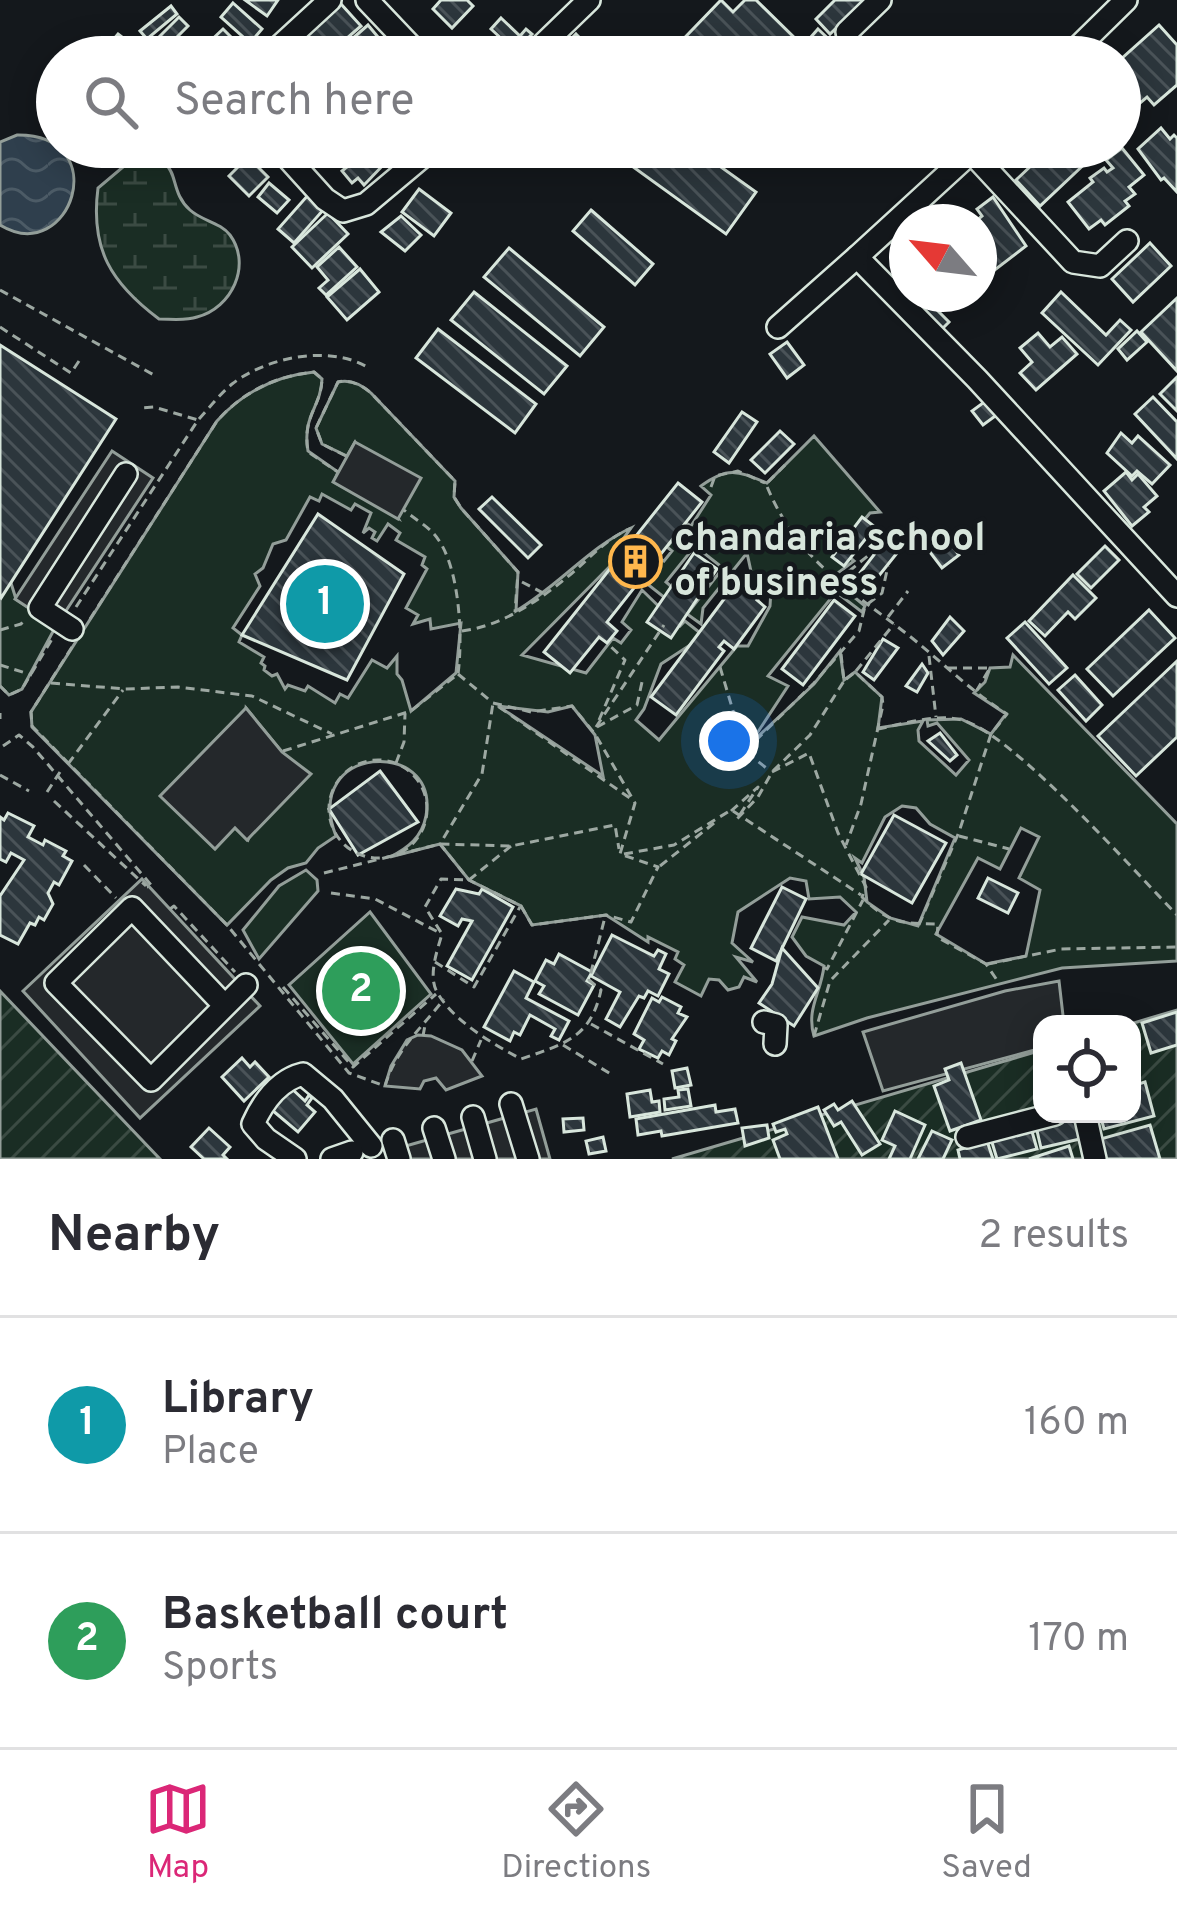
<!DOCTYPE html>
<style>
:root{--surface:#fff;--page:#f2f2f3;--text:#2b2b33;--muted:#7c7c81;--line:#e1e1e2;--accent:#db2777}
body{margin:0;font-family:Overpass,sans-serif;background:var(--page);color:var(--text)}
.controls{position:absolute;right:36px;bottom:36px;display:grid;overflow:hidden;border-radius:24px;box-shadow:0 6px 30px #0003}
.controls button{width:108px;height:108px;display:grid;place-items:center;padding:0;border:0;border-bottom:3px solid var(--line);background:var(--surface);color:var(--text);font:60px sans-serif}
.compass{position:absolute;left:889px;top:204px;width:108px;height:108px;border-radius:50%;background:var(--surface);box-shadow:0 6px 30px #0003;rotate:298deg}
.you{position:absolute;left:729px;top:741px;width:42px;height:42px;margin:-30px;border:9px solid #fff;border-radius:50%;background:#1a73e8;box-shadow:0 0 0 18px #1a73e833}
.badge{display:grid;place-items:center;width:78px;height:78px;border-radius:50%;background:var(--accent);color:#fff;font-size:39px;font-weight:700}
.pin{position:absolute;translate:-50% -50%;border:6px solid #fff;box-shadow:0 3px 12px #0006}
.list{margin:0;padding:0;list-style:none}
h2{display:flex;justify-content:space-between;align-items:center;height:156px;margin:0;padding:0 48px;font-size:51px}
h2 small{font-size:39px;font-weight:400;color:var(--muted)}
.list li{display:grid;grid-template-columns:78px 1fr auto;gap:36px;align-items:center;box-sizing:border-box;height:216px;padding:0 48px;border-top:3px solid var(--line)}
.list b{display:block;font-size:45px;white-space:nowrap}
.list p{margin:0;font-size:39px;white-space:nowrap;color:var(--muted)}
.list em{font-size:39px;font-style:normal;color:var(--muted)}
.icon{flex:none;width:66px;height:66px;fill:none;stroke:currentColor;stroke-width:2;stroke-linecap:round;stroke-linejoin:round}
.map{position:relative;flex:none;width:1177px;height:1159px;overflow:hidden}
.search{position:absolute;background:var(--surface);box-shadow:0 6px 30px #0003;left:36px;right:36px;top:36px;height:132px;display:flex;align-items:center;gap:30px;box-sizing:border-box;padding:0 42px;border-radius:66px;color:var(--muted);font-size:45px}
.sheet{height:588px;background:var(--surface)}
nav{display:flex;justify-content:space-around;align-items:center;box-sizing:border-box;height:168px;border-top:3px solid var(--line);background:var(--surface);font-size:33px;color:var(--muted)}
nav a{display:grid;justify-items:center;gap:6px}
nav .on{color:var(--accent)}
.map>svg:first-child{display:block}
.grass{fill:#1a2d24;stroke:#939e99;stroke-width:3;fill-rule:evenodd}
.wetland{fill:url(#wetland-marsh);stroke:#939e99;stroke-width:3}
.garden{fill:url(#garden-furrows);stroke:#939e99;stroke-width:3}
.parking{fill:#24282b;stroke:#939e99;stroke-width:3}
.water{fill:url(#water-waves);stroke:#939e99;stroke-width:3}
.building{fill:url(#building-back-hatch);stroke:#d8e6dc;stroke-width:3}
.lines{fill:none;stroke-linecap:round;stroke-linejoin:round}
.minor-casing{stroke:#d8e6dc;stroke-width:26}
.path{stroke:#9da8a2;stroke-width:3;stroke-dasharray:9 6;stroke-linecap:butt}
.minor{stroke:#14181c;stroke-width:21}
.labels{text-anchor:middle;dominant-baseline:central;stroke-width:9;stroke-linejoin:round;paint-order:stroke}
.poi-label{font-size:39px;font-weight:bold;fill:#d8e6dc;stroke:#14181c;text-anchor:start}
</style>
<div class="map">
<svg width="1177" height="1159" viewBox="0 0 1177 1159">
<defs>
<pattern id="wetland-marsh" width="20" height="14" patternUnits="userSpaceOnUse" patternTransform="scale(3)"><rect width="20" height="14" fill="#1a2d24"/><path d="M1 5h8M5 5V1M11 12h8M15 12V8" fill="none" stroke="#3b4b43"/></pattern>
<pattern id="garden-furrows" width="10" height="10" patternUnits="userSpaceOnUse" patternTransform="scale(3)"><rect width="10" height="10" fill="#1a2d24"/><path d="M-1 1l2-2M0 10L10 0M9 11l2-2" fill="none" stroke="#3b4b43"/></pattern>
<pattern id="water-waves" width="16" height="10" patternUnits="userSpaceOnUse" patternTransform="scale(3)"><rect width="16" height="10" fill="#2f3f4d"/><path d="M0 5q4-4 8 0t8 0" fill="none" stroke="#4c5b66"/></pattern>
<pattern id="building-back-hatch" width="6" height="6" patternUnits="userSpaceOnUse" patternTransform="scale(3)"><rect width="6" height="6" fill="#2c363c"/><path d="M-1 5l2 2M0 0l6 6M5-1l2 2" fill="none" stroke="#4a5358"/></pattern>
</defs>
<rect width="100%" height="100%" fill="#14181c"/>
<g class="grass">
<path d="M314 372 322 379C321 408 302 415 308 451L338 472 334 482 398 518 355 442 347 456 322 444 316 428 338 382C350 379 362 385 371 393L455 481 454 497 461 508 518 572 516 611C557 587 591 546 631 528L623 539 630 546 522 655 586 673 613 638 621 643 631 630 622 622 642 590 676 623 680 626 685 621 704 636 661 664 644 709 636 720 659 740 737 646H748L770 606 771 590 752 576 747 553 703 608 701 624 687 614 723 568 695 546 666 582 673 588 665 598 641 579 657 557 664 561 672 551 667 547 686 523 691 526 711 495 701 486C728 466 738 471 767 483L814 436 880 512 870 513 840 549 854 561 831 578 865 606 862 612 836 592 768 676 788 686 750 744 814 684 840 651 844 680 855 672 882 697 878 728 923 721 918 730 919 741 956 775 969 760 937 723 928 726 927 720 961 719 991 734 1006 714 974 693 985 682 990 668 1010 667 1013 655 1177 824V961L1062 968 867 1018 814 1036C806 1009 821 993 824 966L806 956 792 937 802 917 844 925 856 912 840 897 809 899 806 881 790 878 738 912 732 943 753 962 736 957 757 982 744 977 739 987 728 990 719 980 709 979 701 996 675 982 684 965 675 959 678 952 648 937V942L606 915 532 925 521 906 469 880 440 844 390 857C408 848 422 837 426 816 440 736 300 745 336 836L318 848 306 863 288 868 271 880 227 925 32 727 31 712 217 421C243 392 275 376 314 372ZM322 494 351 510 355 504 371 513 363 533 369 528 375 532 372 538 377 541 388 524 400 533 396 540 425 557 422 565 427 569 406 608 418 615 413 624 430 619 431 629 461 623 456 673 411 711 402 680 397 674V656L387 668 372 660 348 698 340 694 335 703 308 686 305 691 288 685 285 689 277 674 272 676 264 670 265 666 261 663 264 657 239 642 242 635 233 628 260 586 255 574 263 568 273 544 286 540 310 497 319 501ZM498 706 548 712 572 706 595 735 603 776ZM246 708 282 752 248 840 235 828ZM902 806 916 808 930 824 955 838 918 926 890 918 867 902 864 877 855 858 862 863 885 817ZM1021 828 1039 837 1019 878 1040 890 1026 956 986 964 936 934 978 858 1000 869Z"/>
<path d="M0 576 11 583 16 599 56 626 22 689 9 695 0 686Z"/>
<path d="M306 870 317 880 318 891 259 959 243 930 279 886Z"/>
<path d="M370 912 431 994 353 1064 289 985Z"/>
</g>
<path class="wetland" d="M136 156C187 157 164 187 190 210 202 221 220 222 230 235 252 265 232 308 197 317 186 321 171 319 159 319 111 283 90 249 98 188Z"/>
<g class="garden">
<path d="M0 991 160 1159H0Z"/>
<path d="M1177 1010V1159H672L1042 1050V1114H1132L1130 1024Z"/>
</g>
<g class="parking">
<path d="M355 442 421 478 398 519 333 482Z"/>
<path d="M112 451 153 478 56 626 15 599Z"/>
<path d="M246 708 282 752 311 774 247 840 235 828 215 849 160 796Z"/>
<path d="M142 879 260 1006 140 1118 23 991Z"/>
<path d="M1059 981 1064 1024H1042V1048L883 1091 863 1032 1005 991Z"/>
<path d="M418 1035 431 1036 462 1050 482 1076 446 1090 436 1078 424 1081 420 1089 385 1086 391 1066 407 1040Z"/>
<path d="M536 1109 550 1159H391L388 1151Z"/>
</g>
<path class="water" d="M17 135C115 134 71 268 0 225V142Z"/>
<g class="building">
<path d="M245 0H278L267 16Z"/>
<path d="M441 0H467L473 6 452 28 433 9Z"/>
<path d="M721 0 733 12 745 0H756L802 45 791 57H666Z"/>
<path d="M835 0H865L830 34 816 19Z"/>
<path d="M233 3 262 29 250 43 221 17Z"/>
<path d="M341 4 361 26 331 52 324 45 314 54 301 39Z"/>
<path d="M171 6 177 14 147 39 140 31Z"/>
<path d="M179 17 188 26 157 57H139Z"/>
<path d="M501 18 520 36 526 29 532 34 510 57H491L505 42 491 29Z"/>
<path d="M368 25 378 37 353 57 344 46Z"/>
<path d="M1159 25 1177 45V85L1154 105 1147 97 1120 120V60Z"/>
<path d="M223 29 239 45 227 57H212L203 48Z"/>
<path d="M818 29 837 47 828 57H817L804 45Z"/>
<path d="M118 34 140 51 135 57H119L107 47Z"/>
<path d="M576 34 599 57 556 55Z"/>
<path d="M859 38 868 48 859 57H845L842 54Z"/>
<path d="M1161 128 1170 139 1174 135 1177 138V192L1164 178 1161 180 1138 149Z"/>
<path d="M371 147H388L383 151 389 159 364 185 358 178 352 183 342 171Z"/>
<path d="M614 147H693L756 192 726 234 611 151Z"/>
<path d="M1051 147H1083L1092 157 1040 206 1016 180Z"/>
<path d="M1122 148 1144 175 1129 187 1135 194 1125 201 1129 206 1105 225 1101 220 1089 229 1068 202 1093 182 1090 178 1104 168 1107 172 1113 168 1106 160Z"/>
<path d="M248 157 268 177 249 196 229 176Z"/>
<path d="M269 183 289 200 277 213 258 197Z"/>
<path d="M419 189 451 213 434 236 402 212Z"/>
<path d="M309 194 325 208 294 243 278 229Z"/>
<path d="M993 197 1026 246 979 282V222H975L982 216 977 209Z"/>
<path d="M591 210 653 264 635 285 573 231Z"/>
<path d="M328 213 348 234 312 268 292 247Z"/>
<path d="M401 216 421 235 405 251 381 232Z"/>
<path d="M1150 243 1171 266 1133 302 1112 279Z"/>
<path d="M339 247 357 267 326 295 319 288 328 280 317 267Z"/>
<path d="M509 248 604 327 580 356 484 277Z"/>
<path d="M360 269 379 292 347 320 327 297Z"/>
<path d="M474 292 567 366 544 394 451 320Z"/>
<path d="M1061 292 1106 335 1120 320 1131 330 1098 365 1042 313Z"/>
<path d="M924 297 949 322 940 331 915 306Z"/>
<path d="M1177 298V371L1141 332Z"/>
<path d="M438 329 536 404 515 433 416 358Z"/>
<path d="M1137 331 1147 342 1127 360 1118 349Z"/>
<path d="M1038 333 1050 347 1062 337 1077 354 1036 390 1020 373 1032 362 1020 348Z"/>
<path d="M787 342 804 365 787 378 770 354Z"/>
<path d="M0 345 116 419 1 598 0 597Z"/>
<path d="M1177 377V411L1160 394Z"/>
<path d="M1153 397 1177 422V459L1135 414Z"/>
<path d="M987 400 998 414 983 425 972 411Z"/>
<path d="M742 412 757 422 729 463 714 452Z"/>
<path d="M780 431 794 444 765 473 751 460Z"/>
<path d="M1121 433 1132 443 1138 436 1170 465 1152 484 1137 471 1132 476 1107 453Z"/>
<path d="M1126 472 1132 480 1138 474 1157 496 1144 507 1149 512 1132 526 1104 491Z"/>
<path d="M678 483 702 502 607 622 617 631 607 643 599 637 570 673 544 652Z"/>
<path d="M492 497 541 545 528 558 479 509Z"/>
<path d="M318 514 404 574 347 680 242 635Z"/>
<path d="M862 517 875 527 844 566 832 557Z"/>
<path d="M939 530 959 555 942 568 923 543Z"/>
<path d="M883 543 897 553 866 592 853 582Z"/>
<path d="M1105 546 1119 560 1091 588 1077 574Z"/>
<path d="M694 553 717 569 671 638 647 622Z"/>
<path d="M1073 575 1096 598 1075 619 1068 612 1045 636 1029 621Z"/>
<path d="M747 581 763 593 757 600 765 607 734 649 724 641 719 647 724 651 676 715 651 697 733 587 739 592Z"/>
<path d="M834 600 855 616 803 685 782 669Z"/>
<path d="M1149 610 1175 638 1113 696 1087 669Z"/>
<path d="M950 617 964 631 943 655 932 641Z"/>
<path d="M1025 622 1067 668 1049 684 1007 638Z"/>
<path d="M883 639 898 648 874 680 863 672Z"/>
<path d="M1177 661V737L1136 776 1098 736Z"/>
<path d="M922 664 928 673 917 692 906 686Z"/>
<path d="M1075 675 1102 705 1086 721 1058 690Z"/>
<path d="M940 733 957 755 950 761 928 741Z"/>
<path d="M380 771 418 822 358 855 329 809Z"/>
<path d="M8 813 34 826 28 837 43 845 45 840 66 851 63 856 72 861 59 885 54 882 48 893 53 904 44 920 39 917 35 925 30 923 18 944 0 935V896L24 860 11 853 6 862 0 859V817L4 820Z"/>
<path d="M894 815 946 843 912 903 861 874Z"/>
<path d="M988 878 1018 893 1008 913 978 898Z"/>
<path d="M782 887 806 899 776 961 751 948Z"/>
<path d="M456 889 479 894 482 889 513 907 472 980 447 966 472 921 462 919 458 926 440 916Z"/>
<path d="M612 935 654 956 658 950 666 954 659 969 669 974 658 996 648 991 644 998 639 996 620 1027 606 1019 620 992 591 976Z"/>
<path d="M782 948 818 988 794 1026 759 1003 772 984Z"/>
<path d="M559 954 592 972 587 981 594 985 578 1015 539 994 544 986 535 981 546 960 554 964Z"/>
<path d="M514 971 534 982 526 998 569 1021 559 1040 551 1036 555 1029 530 1015 520 1035 514 1032 510 1041 484 1027Z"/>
<path d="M662 997 681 1007 678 1013 687 1017 672 1039 676 1041 669 1055 662 1051 658 1058 639 1049 644 1040 634 1034 652 998 659 1002Z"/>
<path d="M1177 1012V1045L1151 1053 1142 1023Z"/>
<path d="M242 1058 250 1067 255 1062 269 1077 244 1101 222 1077Z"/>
<path d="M961 1063 981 1120 950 1131 934 1086 949 1080 945 1069Z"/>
<path d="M687 1068 691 1085 675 1088 672 1071Z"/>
<path d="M1145 1082 1154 1116 1104 1129 1100 1114H1132V1086Z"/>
<path d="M291 1088 305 1101 309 1095 312 1098 307 1105 315 1112 298 1132 272 1110Z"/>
<path d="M688 1089 691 1106 665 1110 664 1099 679 1097 678 1090Z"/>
<path d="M650 1090 652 1102 659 1101 660 1112 630 1117 627 1094Z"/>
<path d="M852 1101 880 1144 862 1155 841 1122 834 1126 824 1110 834 1104 838 1110Z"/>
<path d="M715 1105 716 1112 735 1109 738 1123 662 1136 661 1131 638 1135 636 1119Z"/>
<path d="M818 1107 838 1159H780L773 1140 787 1134 785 1129 776 1132 773 1124Z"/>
<path d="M895 1111 925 1125 910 1159H889L895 1146 882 1140Z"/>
<path d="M1069 1114H1079L1084 1138 1041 1148 1035 1122Z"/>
<path d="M583 1118 584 1130 564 1132 563 1119Z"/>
<path d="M767 1125 769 1138 745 1146 742 1128Z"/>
<path d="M1150 1125 1160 1159H1102L1097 1140Z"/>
<path d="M209 1128 230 1147 223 1155 227 1159H204L191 1147Z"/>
<path d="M1031 1128 1037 1149 997 1159 991 1139Z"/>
<path d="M932 1131 952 1140 943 1159H918Z"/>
<path d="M603 1137 606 1151 589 1154 586 1141Z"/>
<path d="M987 1141 993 1159H960L958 1150Z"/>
<path d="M1069 1146 1073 1159H1029Z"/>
</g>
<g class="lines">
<defs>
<g id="minor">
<path d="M367 0 421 57"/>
<path d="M847 32 880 0"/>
<path d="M268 57 330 0"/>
<path d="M530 57 589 0"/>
<path d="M1068 57 1126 0"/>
<path d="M278 147 325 199 343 211 366 204 434 147"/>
<path d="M977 147 857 257 977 379 1177 596"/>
<path d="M971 152 1073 262 1100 266 1127 241"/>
<path d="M778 327 857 257"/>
<path d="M72 629 40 608 126 474"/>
<path d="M225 1006 132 908 56 983 151 1080 246 985"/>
<path d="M764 1022 776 1025 775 1044"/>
<path d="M511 1104 528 1159"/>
<path d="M1085 1114 1095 1159"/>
<path d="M473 1117 485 1159"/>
<path d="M434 1128 444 1159"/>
<path d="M967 1137 1055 1114"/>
<path d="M393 1140 399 1159"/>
<path d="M295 1159 266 1139 253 1124C263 1102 279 1080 303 1074L333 1099 371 1146"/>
<path d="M332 1159 352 1152"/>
</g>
</defs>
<use href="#minor" class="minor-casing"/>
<g class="path">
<path d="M0 290 154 375"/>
<path d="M0 327 71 373 79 361"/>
<path d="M199 419C210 407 220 394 232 384 267 357 330 344 369 368"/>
<path d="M346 456 322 444 316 428 338 382C350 379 362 385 371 393L455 481 454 497 461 508 518 572 515 612"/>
<path d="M785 465 766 484C797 561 850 589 912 638 944 664 972 692 1007 714L991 734 959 832 918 927"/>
<path d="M711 487 715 476 738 471 765 483"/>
<path d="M837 581 875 550 869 543"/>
<path d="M522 582 545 594"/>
<path d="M76 607 198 420 154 407 139 408"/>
<path d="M888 617 908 591"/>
<path d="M90 619 217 421C243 392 275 376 314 372L322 379C321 408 302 415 308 452L338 472"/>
<path d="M0 630 21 624 25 619"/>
<path d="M462 631C502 626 540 600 571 574 591 557 606 539 631 528"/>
<path d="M72 647 31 712 32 726 227 925 349 1073 385 1086C396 1049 421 1029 444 999"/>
<path d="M841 654 844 681 855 672 882 697 883 705 861 804 846 845"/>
<path d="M929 656 936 717"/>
<path d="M0 665 32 675"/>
<path d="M720 667 745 751 770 771"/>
<path d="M948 668H990L977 690"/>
<path d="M856 671 894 624"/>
<path d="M458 674 492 702"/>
<path d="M51 683 125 689 178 687 252 696 332 734"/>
<path d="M0 686 9 695 22 689 52 639"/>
<path d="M493 703 531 712 572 706 595 734 635 803 620 854 658 867 631 922 606 915 532 925 521 906 469 880 440 844 482 774Z"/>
<path d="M499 707 634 801"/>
<path d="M0 713V719"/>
<path d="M599 720 625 660 609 645"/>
<path d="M596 727 664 625"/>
<path d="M597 727 637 705 642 682"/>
<path d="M878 729C903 724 937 713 962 720 1012 733 1135 872 1177 915"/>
<path d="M3 746 19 735 33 747 152 886 147 887"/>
<path d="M283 751 411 711 458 674C463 637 460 563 434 534 426 525 413 518 404 510"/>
<path d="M745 751 814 683 859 631 865 606 882 593 888 566"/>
<circle cx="378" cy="809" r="49"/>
<path d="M396 763 404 742 405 714"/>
<path d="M68 764 123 690"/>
<path d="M772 772 809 753 838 833 866 887 862 897C890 925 903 923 938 924L937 937 986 964 999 983"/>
<path d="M0 775 29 791"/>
<path d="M47 792 60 772"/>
<path d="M54 801 146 886"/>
<path d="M731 811 758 787 737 819 758 797 772 772 810 735 844 681"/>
<path d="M733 811 861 895"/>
<path d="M959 836 1009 849"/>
<path d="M511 846 469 880 441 879 425 907 442 934C437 951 428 976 437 992 453 1021 493 1044 521 1059 564 1044 591 1038 601 990L589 980 605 917"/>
<path d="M624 854 674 845 731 810"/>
<path d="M84 865 116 898"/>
<path d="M660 866 718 820"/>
<path d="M324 873 440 844 511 846 615 825 619 849"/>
<path d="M331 893 375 899 440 933"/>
<path d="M170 909 174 906 235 972"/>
<path d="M435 962 474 987 520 907"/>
<path d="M988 964 1061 949 1177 947"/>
<path d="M823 967 827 969 863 900"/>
<path d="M283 987 353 1067 436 994"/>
<path d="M591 1024 663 1064"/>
<path d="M423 1036 425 1025"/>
<path d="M814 1036 830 981 889 920"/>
<path d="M563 1045 614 1076"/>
<path d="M472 1061 481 1040"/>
</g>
<use href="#minor" class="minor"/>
</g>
<defs>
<symbol id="building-ring" viewBox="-11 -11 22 22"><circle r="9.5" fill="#14181c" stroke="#ffb74d" stroke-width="1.5"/><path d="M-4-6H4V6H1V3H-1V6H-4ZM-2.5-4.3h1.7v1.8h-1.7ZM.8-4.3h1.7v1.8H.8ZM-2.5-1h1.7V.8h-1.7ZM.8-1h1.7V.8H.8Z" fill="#ffb74d"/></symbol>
</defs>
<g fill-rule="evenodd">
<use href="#building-ring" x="606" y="532" width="59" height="59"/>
</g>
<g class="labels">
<g class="poi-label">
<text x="674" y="540">chandaria school<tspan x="674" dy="45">of business</tspan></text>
</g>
</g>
</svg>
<div class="controls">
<button><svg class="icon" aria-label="locate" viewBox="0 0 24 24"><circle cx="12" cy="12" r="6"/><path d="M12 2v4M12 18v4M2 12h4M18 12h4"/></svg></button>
</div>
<svg class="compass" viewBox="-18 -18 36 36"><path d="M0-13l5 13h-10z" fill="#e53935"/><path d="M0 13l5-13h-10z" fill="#7c7c81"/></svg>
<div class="you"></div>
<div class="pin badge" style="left:325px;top:604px;background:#0f9aa8">1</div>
<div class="pin badge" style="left:361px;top:991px;background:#2e9e5b">2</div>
<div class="search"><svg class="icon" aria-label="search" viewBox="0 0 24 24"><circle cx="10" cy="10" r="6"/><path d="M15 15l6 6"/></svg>Search here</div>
</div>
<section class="sheet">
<h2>Nearby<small>2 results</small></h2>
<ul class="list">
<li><span class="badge" style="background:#0f9aa8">1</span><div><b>Library</b><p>Place</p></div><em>160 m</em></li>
<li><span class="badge" style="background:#2e9e5b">2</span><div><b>Basketball court</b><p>Sports</p></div><em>170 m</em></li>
</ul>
</section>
<nav>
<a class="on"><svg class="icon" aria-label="map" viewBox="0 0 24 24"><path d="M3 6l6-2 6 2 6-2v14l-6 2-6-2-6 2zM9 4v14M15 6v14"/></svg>Map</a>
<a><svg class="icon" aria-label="directions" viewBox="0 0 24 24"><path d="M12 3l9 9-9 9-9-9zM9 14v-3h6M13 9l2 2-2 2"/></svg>Directions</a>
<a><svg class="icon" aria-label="saved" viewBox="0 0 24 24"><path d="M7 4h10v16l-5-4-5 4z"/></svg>Saved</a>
</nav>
